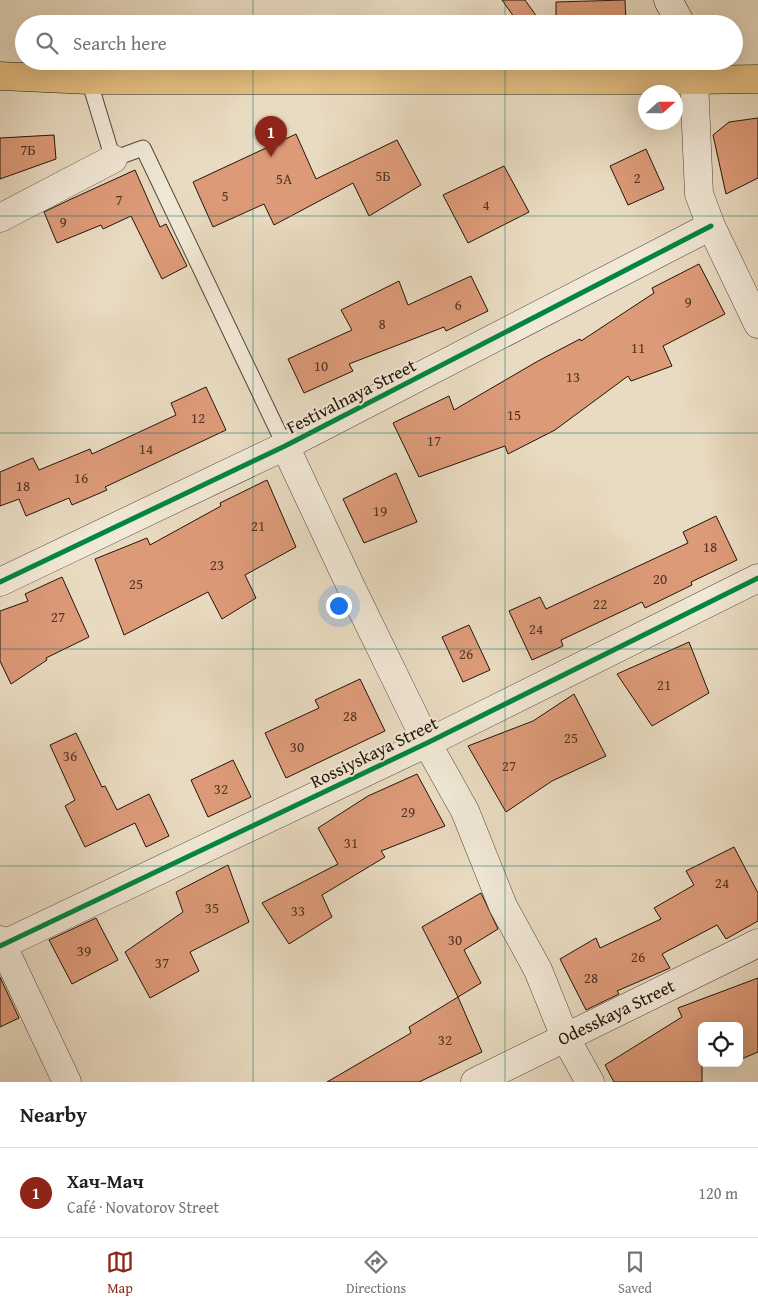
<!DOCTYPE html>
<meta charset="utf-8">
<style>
:root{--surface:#fff;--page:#f6f6f6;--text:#202124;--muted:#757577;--line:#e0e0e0;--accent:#8f2418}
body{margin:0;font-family:"Gentium Book Plus",serif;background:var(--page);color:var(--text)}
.controls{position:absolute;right:15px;bottom:15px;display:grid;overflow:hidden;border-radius:8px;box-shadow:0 5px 20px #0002}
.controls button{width:45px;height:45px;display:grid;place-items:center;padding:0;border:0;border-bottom:1px solid var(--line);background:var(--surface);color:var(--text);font:25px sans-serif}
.compass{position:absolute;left:638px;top:85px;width:45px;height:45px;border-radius:50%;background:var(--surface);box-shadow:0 5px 20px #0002;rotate:69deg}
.you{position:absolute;left:338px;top:605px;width:18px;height:18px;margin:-12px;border:4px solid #fff;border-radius:50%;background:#1a73e8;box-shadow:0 0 0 8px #1a73e833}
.badge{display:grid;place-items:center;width:32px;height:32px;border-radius:50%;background:var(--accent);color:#fff;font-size:16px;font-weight:700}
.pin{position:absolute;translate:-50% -41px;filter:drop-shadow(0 1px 2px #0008)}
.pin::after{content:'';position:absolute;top:26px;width:18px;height:15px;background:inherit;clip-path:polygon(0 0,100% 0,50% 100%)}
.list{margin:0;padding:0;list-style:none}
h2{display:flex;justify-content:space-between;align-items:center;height:65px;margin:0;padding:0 20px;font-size:21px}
h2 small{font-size:16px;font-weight:400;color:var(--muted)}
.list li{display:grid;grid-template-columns:32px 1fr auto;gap:15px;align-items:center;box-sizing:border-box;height:90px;padding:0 20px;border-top:1px solid var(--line)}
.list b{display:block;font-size:19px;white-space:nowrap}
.list p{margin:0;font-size:16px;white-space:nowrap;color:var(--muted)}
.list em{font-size:16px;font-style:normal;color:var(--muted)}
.icon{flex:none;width:28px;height:28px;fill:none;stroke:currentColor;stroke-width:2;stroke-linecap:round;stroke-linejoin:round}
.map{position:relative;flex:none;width:758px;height:1082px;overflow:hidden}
.search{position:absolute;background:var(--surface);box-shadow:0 5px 20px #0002;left:15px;right:15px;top:15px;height:55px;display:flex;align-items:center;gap:12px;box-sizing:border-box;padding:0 18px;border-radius:28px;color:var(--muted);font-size:19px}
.sheet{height:155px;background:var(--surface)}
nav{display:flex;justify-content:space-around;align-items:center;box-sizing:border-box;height:70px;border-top:1px solid var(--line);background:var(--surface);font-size:14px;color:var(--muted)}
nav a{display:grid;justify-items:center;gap:2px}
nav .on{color:var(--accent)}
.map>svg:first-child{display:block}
.building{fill:#dd9a79;stroke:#221509}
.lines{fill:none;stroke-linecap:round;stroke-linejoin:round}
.lane-casing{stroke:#544637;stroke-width:17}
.street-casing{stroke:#544637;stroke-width:29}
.secondary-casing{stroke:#221509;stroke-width:29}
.primary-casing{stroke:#221509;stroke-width:29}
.lane{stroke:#f1e8d7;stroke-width:15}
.street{stroke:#f1e8d7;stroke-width:28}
.secondary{stroke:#f1e8d7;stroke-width:28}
.primary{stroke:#e4be80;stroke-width:28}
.cycleway-casing{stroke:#f1e8d7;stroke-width:8}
.cycleway{stroke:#00873e;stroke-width:5}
.grid{fill:none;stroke:#0f766e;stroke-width:1;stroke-opacity:0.55}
.labels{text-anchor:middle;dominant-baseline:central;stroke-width:4;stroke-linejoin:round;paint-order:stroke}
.number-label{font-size:15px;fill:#513625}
.street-label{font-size:18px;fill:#221509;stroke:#f1e8d7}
</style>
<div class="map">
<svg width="758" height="1082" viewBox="0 0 758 1082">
<rect width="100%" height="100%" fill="#e9dbc1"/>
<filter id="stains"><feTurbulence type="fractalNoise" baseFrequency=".004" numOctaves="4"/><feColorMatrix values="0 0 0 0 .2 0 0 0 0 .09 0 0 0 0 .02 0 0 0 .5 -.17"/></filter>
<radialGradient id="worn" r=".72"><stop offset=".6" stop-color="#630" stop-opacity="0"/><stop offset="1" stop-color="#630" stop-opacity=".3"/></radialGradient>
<g class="building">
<path d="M502 0H525L542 24H519Z"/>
<path d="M625 0 626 23 556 24V2Z"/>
<path d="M758 118V178L726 194 713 135 729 122Z"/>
<path d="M296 134 316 179 397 140 421 185 369 216 353 183 274 225 264 204 213 227 193 182Z"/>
<path d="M54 135 56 159 0 179V138Z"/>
<path d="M646 149 664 189 628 205 610 166Z"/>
<path d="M504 166 529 212 468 243 443 195Z"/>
<path d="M135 170 160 227 166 224 187 266 162 279 131 216 103 229 101 225 57 243 44 212 69 200Z"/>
<path d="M699 264 725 314 663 346 672 366 631 381 628 376 555 430 508 454 505 446 419 477 393 423 449 396 454 410 538 361 580 339 581 341 654 293 652 288Z"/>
<path d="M471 276 488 311 446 331 444 327 349 364 353 371 304 393 288 359 352 330 341 310 399 281 408 305Z"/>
<path d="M206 387 226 430 105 487 107 490 72 505 69 498 26 516 19 499 0 506V472L33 458 39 470 90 449 92 454 176 415 171 403Z"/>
<path d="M396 473 417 522 364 543 343 499Z"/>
<path d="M267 480 296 547 245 575 256 598 222 619 208 592 124 635 95 559 147 538 150 545 221 506 220 503Z"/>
<path d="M716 516 737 560 691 582 692 585 645 608 642 602 561 640 563 646 532 660 509 611 540 597 546 609 688 543 683 532Z"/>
<path d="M62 577 89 637 46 658 47 660 11 684 0 661V611L28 601 25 594Z"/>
<path d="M469 625 490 670 463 682 442 637Z"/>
<path d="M689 642 709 693 652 726 617 674Z"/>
<path d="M360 679 385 731 286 778 265 733 319 708 315 700Z"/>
<path d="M574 694 606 756 552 781 506 812 468 746 533 721Z"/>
<path d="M76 733 102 787 105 786 117 810 149 794 169 836 146 847 135 823 85 847 65 806 75 800 50 745Z"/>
<path d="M233 760 251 797 208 817 191 780Z"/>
<path d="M417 774 445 826 381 851 385 857 322 895 332 917 289 944 262 903 338 864 318 828 368 796Z"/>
<path d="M734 847 758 893V921L726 939 717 925 662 954 670 968 617 991 619 994 586 1010 560 959 596 938 600 948 661 919 654 908 694 885 686 871Z"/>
<path d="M228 865 249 922 190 952 199 971 150 998 125 952 183 912 176 892Z"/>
<path d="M481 893 498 929 464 950 481 983 458 997 422 927Z"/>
<path d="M96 918 118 960 72 984 49 940Z"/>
<path d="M0 977 19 1018 0 1027Z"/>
<path d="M758 978V1052L739 1060V1026H702V1082H614L605 1065 682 1017 678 1008Z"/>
<path d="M458 997 482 1052 419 1082H327L411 1033 409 1027Z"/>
</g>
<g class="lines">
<defs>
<path id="lane" d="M89 80 113 159 143 148 285 446"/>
<g id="street">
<path d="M694 80 699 194 711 226 758 324"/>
<path d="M0 218 113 159"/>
<path d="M285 446 352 589 427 743 465 811 503 906 538 970 565 1037 590 1082"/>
<path d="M0 582 285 446 711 226"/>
<path d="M0 940 67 1082"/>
<path d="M0 946 427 743 758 578"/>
<path d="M475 1082 758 943"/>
</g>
<g id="secondary">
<path d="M668 0 681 24"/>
<path d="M690 61 694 80"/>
</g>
<path id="primary" d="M0 76 89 80H694L758 79"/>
</defs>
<use href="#lane" class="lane-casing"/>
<use href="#street" class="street-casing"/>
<use href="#secondary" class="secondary-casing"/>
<use href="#primary" class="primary-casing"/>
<use href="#lane" class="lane"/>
<use href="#street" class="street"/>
<use href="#secondary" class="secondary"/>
<use href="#primary" class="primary"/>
<defs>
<g id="cycleway">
<path d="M0 582 285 446 711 226"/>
<path d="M0 946 427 743 758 578"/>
</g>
</defs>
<use href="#cycleway" class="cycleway-casing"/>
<use href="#cycleway" class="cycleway"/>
</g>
<path class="grid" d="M253 0V24M505 0V24M253 61V1082M505 61V1082M0 216H758M0 433H758M0 649H758M0 866H758"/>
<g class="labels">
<g class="number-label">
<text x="28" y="149">7Б</text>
<text x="383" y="175">5Б</text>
<text x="637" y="177">2</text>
<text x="284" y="178">5А</text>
<text x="225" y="195">5</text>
<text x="119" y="199">7</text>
<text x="486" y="204">4</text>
<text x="63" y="221">9</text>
<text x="688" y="301">9</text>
<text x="458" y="304">6</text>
<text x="382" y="323">8</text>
<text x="638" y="347">11</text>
<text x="321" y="365">10</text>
<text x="573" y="376">13</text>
<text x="514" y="414">15</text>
<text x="198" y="417">12</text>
<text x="434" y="440">17</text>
<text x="146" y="448">14</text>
<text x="81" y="477">16</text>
<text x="23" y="485">18</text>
<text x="380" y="510">19</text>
<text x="258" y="525">21</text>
<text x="710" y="546">18</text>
<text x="217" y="564">23</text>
<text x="660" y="578">20</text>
<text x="136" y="583">25</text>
<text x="600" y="603">22</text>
<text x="58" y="616">27</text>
<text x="536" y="628">24</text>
<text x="466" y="653">26</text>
<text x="664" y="684">21</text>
<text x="350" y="715">28</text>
<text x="571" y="737">25</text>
<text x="297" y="746">30</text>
<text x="70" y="755">36</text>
<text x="509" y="765">27</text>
<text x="221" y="788">32</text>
<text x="408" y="811">29</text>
<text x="351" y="842">31</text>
<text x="722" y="882">24</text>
<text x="212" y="907">35</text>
<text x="298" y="910">33</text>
<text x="455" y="939">30</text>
<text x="84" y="950">39</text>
<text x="638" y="956">26</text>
<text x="162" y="962">37</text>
<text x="591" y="977">28</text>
<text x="445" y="1039">32</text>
</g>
<g class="street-label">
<text transform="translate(351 396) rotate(-27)">Festivalnaya Street</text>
<text transform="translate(374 752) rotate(-26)">Rossiyskaya Street</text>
<text transform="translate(616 1012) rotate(-26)">Odesskaya Street</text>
</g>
</g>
<rect width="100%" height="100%" filter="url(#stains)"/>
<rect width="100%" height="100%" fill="url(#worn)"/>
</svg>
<div class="controls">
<button><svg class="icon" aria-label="locate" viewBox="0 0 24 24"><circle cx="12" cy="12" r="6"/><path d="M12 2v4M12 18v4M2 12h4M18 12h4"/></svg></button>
</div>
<svg class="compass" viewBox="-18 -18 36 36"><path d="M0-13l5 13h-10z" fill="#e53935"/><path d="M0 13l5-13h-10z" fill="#757577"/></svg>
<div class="you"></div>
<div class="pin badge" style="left:271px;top:157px">1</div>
<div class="search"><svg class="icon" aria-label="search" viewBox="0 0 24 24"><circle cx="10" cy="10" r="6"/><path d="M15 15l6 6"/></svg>Search here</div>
</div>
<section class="sheet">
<h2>Nearby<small></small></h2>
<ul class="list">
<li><span class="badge">1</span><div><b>Хач-Мач</b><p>Café · Novatorov Street</p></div><em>120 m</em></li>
</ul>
</section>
<nav>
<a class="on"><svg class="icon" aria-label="map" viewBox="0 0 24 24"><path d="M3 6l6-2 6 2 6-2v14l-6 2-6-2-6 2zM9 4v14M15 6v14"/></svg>Map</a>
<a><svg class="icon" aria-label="directions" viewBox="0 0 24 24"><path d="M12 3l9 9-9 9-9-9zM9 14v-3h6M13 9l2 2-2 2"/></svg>Directions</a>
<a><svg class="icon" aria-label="saved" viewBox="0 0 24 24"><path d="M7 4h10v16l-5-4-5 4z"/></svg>Saved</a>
</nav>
